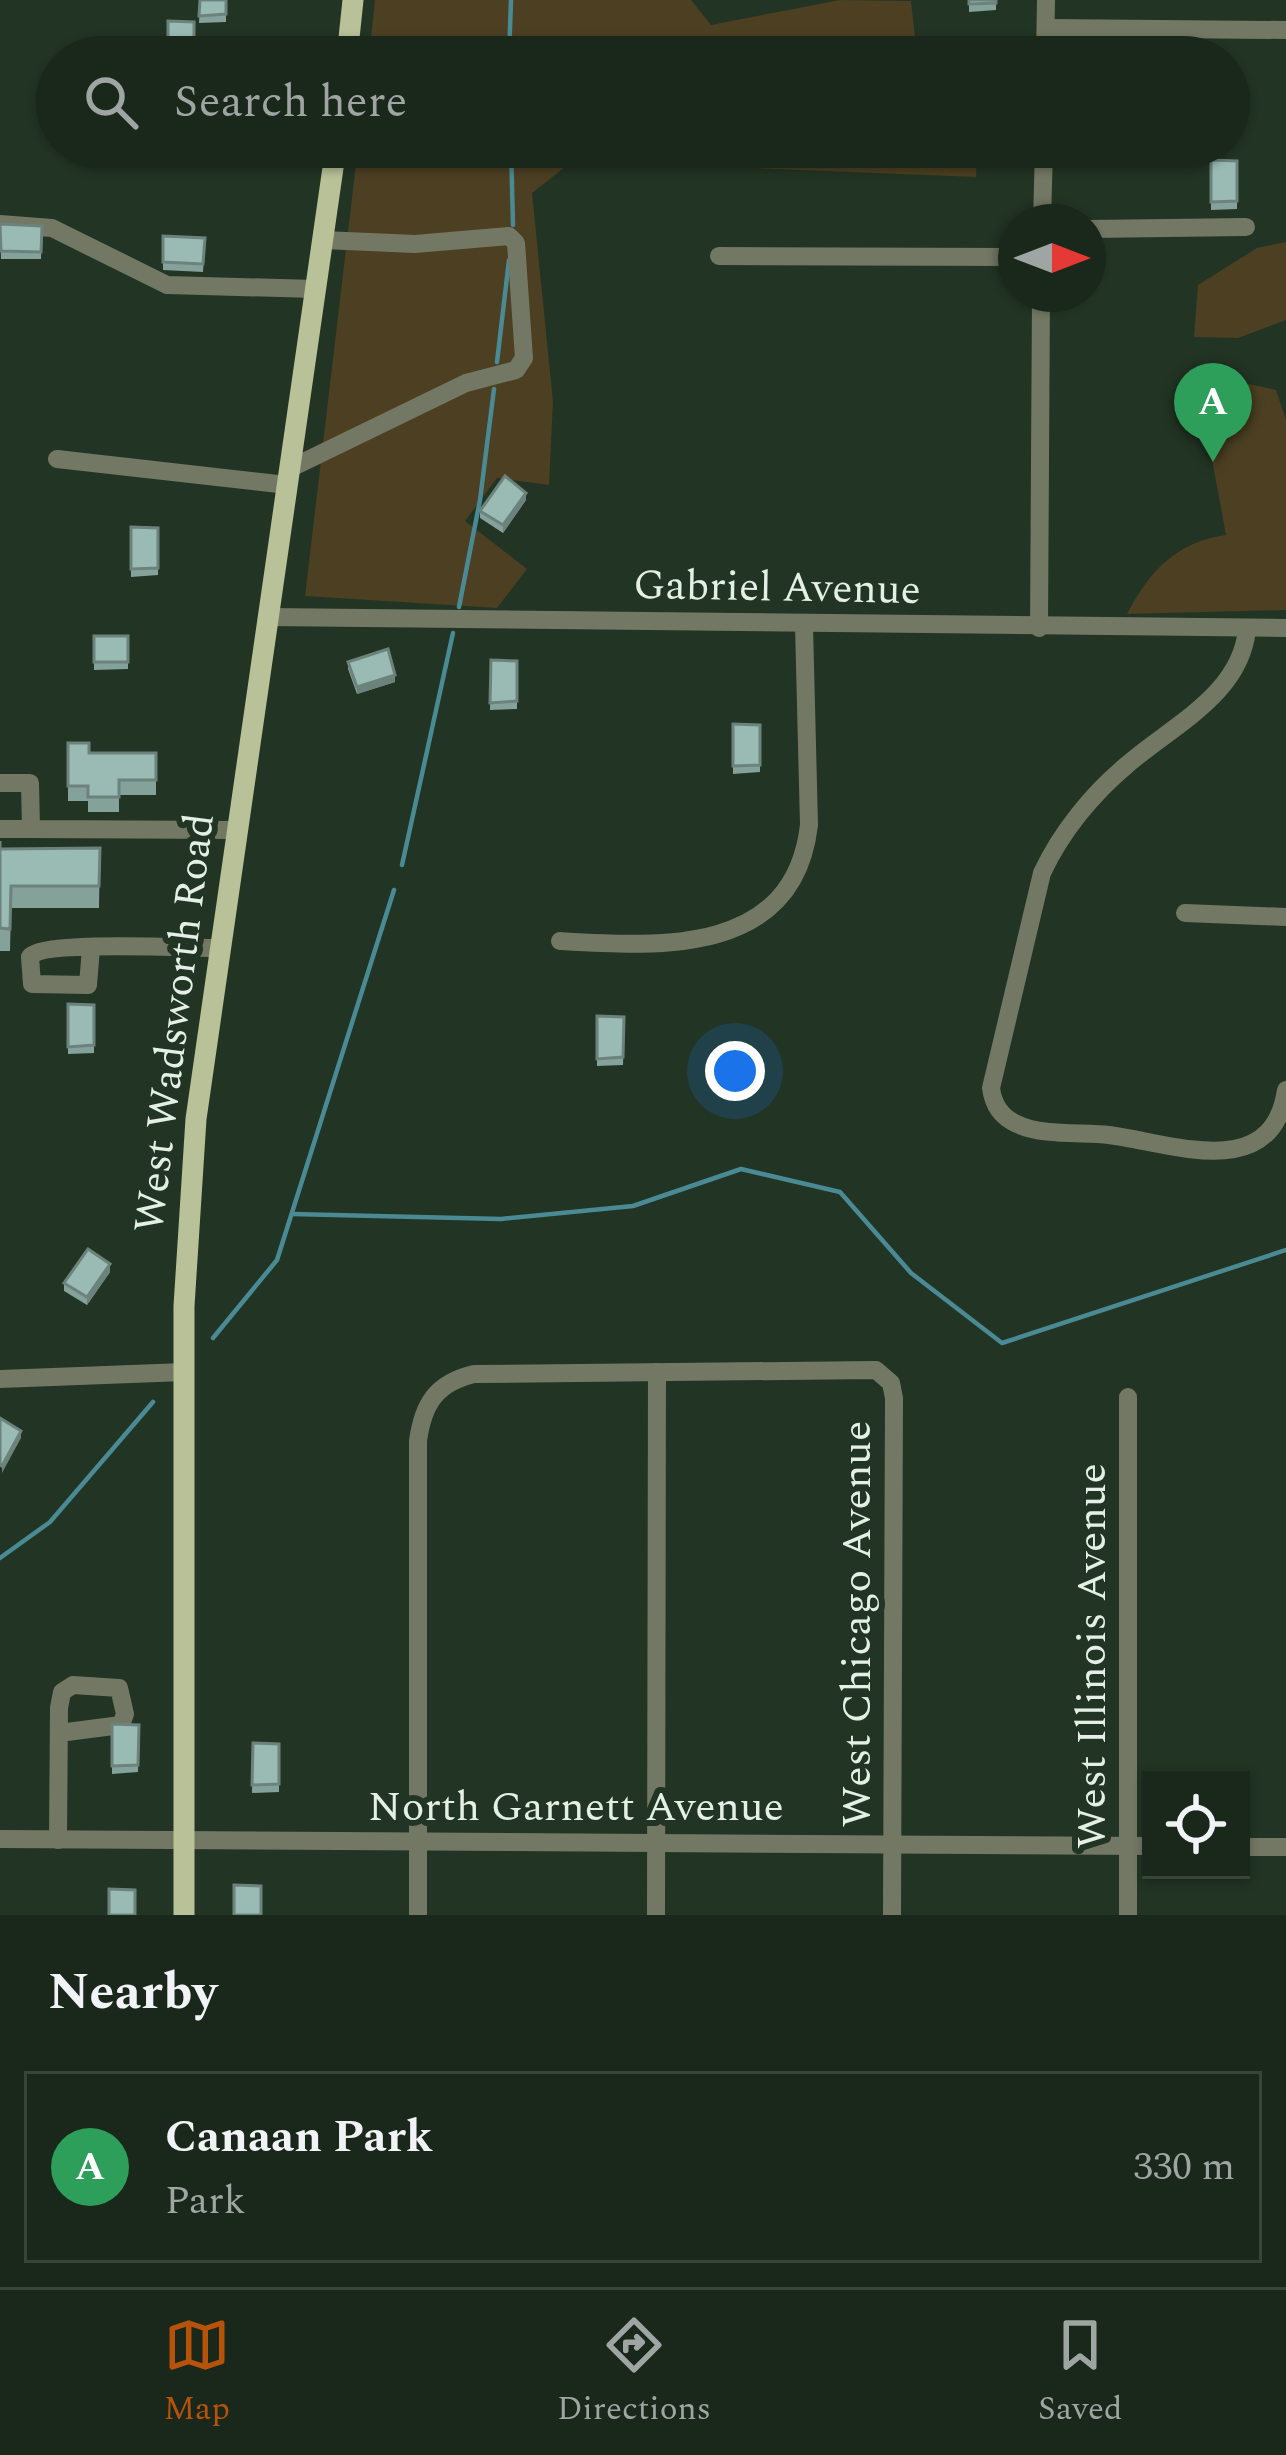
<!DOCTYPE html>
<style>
:root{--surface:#1a271b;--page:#273328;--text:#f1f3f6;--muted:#9fa5a3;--line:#38443a;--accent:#b45309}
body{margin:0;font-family:Spectral,serif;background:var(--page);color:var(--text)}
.controls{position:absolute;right:36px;bottom:36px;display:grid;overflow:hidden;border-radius:0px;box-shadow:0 3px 9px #0004}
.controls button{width:108px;height:108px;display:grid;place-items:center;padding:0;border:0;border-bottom:3px solid var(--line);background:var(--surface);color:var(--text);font:60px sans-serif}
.compass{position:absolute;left:998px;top:204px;width:108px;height:108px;border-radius:50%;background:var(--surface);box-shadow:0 3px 9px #0004;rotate:90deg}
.you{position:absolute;left:735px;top:1071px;width:42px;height:42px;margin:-30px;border:9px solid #fff;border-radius:50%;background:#1a73e8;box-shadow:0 0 0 18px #1a73e833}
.badge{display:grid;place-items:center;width:78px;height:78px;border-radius:50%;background:var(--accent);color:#fff;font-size:39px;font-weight:700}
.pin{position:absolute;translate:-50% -99px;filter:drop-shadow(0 3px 6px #0008)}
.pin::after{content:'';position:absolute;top:63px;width:42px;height:36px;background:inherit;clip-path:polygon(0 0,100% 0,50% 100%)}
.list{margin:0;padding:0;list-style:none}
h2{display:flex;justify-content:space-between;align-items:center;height:156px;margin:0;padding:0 48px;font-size:51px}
h2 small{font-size:39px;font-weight:400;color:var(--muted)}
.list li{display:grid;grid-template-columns:78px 1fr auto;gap:36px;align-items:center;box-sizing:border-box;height:192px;margin:0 24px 24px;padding:0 24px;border:3px solid var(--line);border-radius:0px}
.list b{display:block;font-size:45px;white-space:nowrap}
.list p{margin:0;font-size:39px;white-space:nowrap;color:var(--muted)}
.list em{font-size:39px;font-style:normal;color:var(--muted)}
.icon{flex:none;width:66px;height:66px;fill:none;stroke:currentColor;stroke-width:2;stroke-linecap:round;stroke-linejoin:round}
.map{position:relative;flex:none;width:1286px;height:1915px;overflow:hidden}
.search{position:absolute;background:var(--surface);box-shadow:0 3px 9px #0004;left:36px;right:36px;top:36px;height:132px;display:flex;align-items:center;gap:30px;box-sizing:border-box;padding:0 42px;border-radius:66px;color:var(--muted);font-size:45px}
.sheet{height:372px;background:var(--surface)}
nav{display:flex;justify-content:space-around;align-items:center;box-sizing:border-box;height:168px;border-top:3px solid var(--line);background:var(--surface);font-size:33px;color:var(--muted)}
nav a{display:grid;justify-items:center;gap:6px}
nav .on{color:var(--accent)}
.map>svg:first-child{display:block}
.green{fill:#4c3f22}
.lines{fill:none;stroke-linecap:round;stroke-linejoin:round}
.stream{stroke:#4a8a94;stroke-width:4.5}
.minor{stroke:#737864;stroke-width:18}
.major{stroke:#b8c197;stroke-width:21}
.wall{fill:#84a19a}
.shaded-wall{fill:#6c837d}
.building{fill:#9abbb3;stroke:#6c837d;stroke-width:3}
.labels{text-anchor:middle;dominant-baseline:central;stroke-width:12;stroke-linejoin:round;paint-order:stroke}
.street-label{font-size:42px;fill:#e4f0e5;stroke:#223424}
</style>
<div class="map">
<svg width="1286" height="1915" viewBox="0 0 1286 1915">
<rect width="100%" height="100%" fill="#223424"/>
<g class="green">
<path d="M375 0H691L711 25 840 0 911 1 917 57H369Z"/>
<path d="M358 147H574V160L532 193 553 402 549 485 497 478 465 521 527 569 497 608 305 596Z"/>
<path d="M652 147H933L977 153 976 177 653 164Z"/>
<path d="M1286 242V320L1238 338 1194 337 1198 285 1257 248Z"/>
<path d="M1240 382 1276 390 1286 420V610L1127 614C1150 570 1177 542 1226 535L1203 411Z"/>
</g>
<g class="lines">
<g class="stream">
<path d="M509 57 511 0"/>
<path d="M511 147 513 225"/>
<path d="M497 362 509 260"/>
<path d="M459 607 480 500 494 389"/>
<path d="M402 865 453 633"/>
<path d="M292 1214 501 1219 633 1206 741 1169 840 1192 911 1273 1002 1343 1286 1250"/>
<path d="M213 1338 277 1260 394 890"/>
<path d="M0 1558 50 1522 153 1402"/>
</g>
<g class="minor">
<path d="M1046 28 1286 30"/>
<path d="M1045 57 1046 0"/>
<path d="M1042 222 1044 147"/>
<path d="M0 224 52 228 167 285 315 289"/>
<path d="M1088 229 1246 227"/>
<path d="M719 256 1016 257"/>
<path d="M57 459 287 485"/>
<path d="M289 469 466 383 516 370 524 358 516 243 509 236 415 244 323 240"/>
<path d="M267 617 1286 628"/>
<path d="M1039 628 1041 294"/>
<path d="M1247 629C1241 694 1173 725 1128 764 1093 793 1061 832 1042 873L991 1088C993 1104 1001 1117 1017 1124 1042 1136 1081 1132 1109 1135 1172 1143 1272 1184 1286 1090"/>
<path d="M0 783H30L31 829 235 830"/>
<path d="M0 829H31"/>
<path d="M1185 913 1286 917"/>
<path d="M560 941C660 947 794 956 809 825L804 625"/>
<path d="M91 948 88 985 32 984 30 957C42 940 188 948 218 948"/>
<path d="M0 1379 184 1372"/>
<path d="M1128 1397V1915"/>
<path d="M0 1839 1151 1846"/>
<path d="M58 1840 59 1708 62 1692 73 1685 119 1688 125 1714 121 1725 59 1733"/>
<path d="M1241 1847H1286"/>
<path d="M418 1915V1441C423 1404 436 1383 474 1374L876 1370 891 1383 894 1398 892 1915"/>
<path d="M656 1915 657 1372"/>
</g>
<g class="major">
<path d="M347 57 353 0"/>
<path d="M184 1915V1306L196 1119 336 147"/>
</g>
</g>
<g class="wall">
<path d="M200 0H226V22L199 23Z"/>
<path d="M969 0H996V10L969 12Z"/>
<path d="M1211 160 1237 161V209L1211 210Z"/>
<path d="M0 224 42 226 41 259H1Z"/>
<path d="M163 236 205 238 203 272 163 270Z"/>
<path d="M526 500 503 533 480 518V511Z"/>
<path d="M131 527 158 528V575L131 577Z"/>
<path d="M94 636H128V669L94 670Z"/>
<path d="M491 660 517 661V709L490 710Z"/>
<path d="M348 662 395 682 357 694 348 669Z"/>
<path d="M733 724 760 725V772L733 774Z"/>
<path d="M68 743 89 753H156V795H119V812H88V801H68Z"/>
<path d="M0 841V849L100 848 99 908H11L10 951H0Z"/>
<path d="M68 1004 94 1005V1053L68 1054Z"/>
<path d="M597 1016 624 1017 623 1065 597 1066Z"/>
<path d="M110 1272 87 1305 64 1291V1283Z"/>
<path d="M112 1724 139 1725 138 1772 112 1774Z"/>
<path d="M253 1743 279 1744V1792L252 1793Z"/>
</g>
<g class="shaded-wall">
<path d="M526 493V500L503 533V525Z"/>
<path d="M395 675V682L357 694V687Z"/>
<path d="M110 1264V1272L87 1305V1297Z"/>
<path d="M21 1431V1438L2 1473V1466Z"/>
</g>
<g class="building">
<path d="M200 0H226V14L199 16Z"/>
<path d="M969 0H996V3L969 4Z"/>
<path d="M168 21 194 22V57H168Z"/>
<path d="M1211 160 1237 161V201L1211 202Z"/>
<path d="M0 224 42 226 41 252 1 251Z"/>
<path d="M163 236 205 238 203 264 163 262Z"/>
<path d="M505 476 526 493 503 525 480 511Z"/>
<path d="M131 527 158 528V568L131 569Z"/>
<rect x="94" y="636" width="34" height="26"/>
<path d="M388 649 395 675 357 687 348 662Z"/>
<path d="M491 660 517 661V701L490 703Z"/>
<path d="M733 724 760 725V765L733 766Z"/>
<path d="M68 743H89V753H156V780H119V797H88V786H68Z"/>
<path d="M0 841V849L100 848 99 886H11L10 929 0 928Z"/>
<path d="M68 1004 94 1005V1045L68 1047Z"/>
<path d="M597 1016 624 1017 623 1057 597 1059Z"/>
<path d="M88 1249 110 1264 87 1297 64 1283Z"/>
<path d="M0 1418 21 1431 2 1466 0 1465Z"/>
<path d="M112 1724 139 1725 138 1765 112 1766Z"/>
<path d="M253 1743 279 1744V1784L252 1785Z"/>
<path d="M234 1885 261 1886V1915H234Z"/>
<path d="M109 1889 135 1890V1915H109Z"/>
</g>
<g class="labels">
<g class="street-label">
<text transform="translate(777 588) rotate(1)">Gabriel Avenue</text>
<text transform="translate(175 1023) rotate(-83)">West Wadsworth Road</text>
<text transform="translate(857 1624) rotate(-90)">West Chicago Avenue</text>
<text transform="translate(1092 1656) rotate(-90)">West Illinois Avenue</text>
<text x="576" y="1807">North Garnett Avenue</text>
</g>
</g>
</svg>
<div class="controls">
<button><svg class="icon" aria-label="locate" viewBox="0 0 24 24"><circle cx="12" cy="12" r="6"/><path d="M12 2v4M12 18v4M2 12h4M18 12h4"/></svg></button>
</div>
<svg class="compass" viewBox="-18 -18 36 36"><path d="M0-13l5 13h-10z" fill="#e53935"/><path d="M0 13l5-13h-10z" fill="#9fa5a3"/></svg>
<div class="you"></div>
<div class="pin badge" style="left:1213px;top:462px;background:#2e9e5b">A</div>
<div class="search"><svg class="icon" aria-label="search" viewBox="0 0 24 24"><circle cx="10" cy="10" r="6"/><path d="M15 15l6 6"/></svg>Search here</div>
</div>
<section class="sheet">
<h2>Nearby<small></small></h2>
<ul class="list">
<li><span class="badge" style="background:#2e9e5b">A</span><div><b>Canaan Park</b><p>Park</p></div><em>330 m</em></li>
</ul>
</section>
<nav>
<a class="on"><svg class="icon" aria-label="map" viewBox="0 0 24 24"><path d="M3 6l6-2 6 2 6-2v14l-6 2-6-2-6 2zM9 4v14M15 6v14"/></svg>Map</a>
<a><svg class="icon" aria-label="directions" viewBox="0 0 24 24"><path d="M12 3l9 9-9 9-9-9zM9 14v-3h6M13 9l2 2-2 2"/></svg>Directions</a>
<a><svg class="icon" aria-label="saved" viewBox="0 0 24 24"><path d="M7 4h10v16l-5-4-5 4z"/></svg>Saved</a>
</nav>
